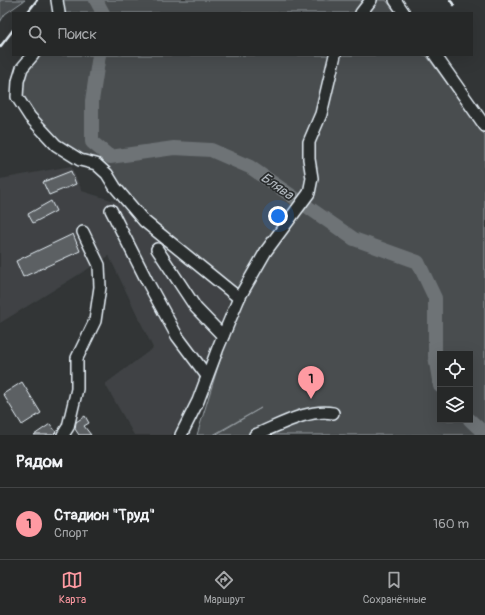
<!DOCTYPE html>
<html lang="ru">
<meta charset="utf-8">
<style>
:root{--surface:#262828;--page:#2e3030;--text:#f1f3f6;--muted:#a4a6a8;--line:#424445;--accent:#ff9aa2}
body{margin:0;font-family:Pangolin,sans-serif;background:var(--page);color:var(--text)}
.controls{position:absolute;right:12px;bottom:12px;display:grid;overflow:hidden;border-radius:0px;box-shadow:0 4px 16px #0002}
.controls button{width:36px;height:36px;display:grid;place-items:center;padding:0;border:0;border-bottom:1px solid var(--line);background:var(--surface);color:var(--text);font:20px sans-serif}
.you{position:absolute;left:278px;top:216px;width:14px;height:14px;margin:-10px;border:3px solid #fff;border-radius:50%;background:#1a73e8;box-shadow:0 0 0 6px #1a73e833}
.badge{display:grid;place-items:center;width:26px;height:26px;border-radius:50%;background:var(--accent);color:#111;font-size:13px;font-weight:700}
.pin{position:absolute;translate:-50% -33px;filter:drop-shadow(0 1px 2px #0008)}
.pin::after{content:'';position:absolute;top:21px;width:14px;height:12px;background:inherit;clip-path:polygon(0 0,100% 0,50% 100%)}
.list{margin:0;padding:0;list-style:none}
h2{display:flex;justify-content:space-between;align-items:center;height:52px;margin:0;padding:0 16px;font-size:17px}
h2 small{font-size:13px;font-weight:400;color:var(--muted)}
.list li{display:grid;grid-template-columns:26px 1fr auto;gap:12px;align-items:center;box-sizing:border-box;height:72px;padding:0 16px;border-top:1px solid var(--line)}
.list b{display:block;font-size:15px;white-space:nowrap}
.list p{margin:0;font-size:13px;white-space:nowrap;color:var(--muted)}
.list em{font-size:13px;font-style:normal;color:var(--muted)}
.icon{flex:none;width:22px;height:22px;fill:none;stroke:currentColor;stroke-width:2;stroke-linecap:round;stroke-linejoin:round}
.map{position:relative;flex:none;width:485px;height:435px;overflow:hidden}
.search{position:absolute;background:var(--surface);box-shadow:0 4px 16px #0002;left:12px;right:12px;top:12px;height:44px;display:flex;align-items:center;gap:10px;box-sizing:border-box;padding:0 14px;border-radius:0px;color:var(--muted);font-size:15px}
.sheet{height:124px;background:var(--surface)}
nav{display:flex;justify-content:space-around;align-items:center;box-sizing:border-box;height:56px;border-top:1px solid var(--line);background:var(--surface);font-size:11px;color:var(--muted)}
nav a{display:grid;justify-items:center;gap:2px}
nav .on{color:var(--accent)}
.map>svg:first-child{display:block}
.built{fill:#3f4244}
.green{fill:#494d4f;stroke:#989fa4;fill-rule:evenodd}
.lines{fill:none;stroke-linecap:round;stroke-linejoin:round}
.river{stroke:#6e7376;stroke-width:14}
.building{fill:#5c6063;stroke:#e8f1f8}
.minor-casing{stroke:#e8f1f8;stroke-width:14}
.minor{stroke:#2a2d2e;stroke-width:11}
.rail{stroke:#e8f1f8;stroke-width:2.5}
.labels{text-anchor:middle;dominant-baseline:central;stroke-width:3.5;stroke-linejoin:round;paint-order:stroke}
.water-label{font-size:14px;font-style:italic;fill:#b1b8be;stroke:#2a2d2e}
</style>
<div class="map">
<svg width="485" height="435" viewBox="0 0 485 435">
<rect width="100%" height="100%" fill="#323536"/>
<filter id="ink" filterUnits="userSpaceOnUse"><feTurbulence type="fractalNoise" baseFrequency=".025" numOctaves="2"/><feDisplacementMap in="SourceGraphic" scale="8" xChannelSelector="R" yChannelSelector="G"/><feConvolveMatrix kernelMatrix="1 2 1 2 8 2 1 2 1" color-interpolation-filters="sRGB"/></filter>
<g filter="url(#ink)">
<path class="built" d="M71 166 82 191 124 204 157 238 230 299 190 406 172 435H134L105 384 153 348 109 256 0 323V179Z"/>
<g class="green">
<path d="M0 0H25L5 14 0 22Z"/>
<path d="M63 0H386L396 13H64Z"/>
<path d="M42 55H426L485 135V435H215L261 408 213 435H197L239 298 144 221 99 162 83 158 60 142 34 114 22 95V77ZM440 354H470V420H440Z"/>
</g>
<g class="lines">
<g class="river">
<path d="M96 0 103 13"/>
<path d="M99 55 92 101V142L110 157 174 148 211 150 250 167 354 239 418 262 435 298V356L440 386"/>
<path d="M470 420 485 434"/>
</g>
</g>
<g class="building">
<path d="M71 171 76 184 49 195 43 182Z"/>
<path d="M51 201 56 211 33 223 28 214Z"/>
<path d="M73 234 80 251 23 277 16 261Z"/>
<path d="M22 382 41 413 22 425 3 394Z"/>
<path d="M85 416 89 423 84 426 91 435H79L75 429 76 422Z"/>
<path d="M50 424 56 432 53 435H34Z"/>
</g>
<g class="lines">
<defs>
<g id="minor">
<path d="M57 0 59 13"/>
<path d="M395 0 404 13"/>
<path d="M361 13 371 0"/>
<path d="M33 55 22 68 18 81 17 97 30 117 56 145 80 160 96 164 107 174 115 187 144 221 239 298"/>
<path d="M435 55 485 126"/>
<path d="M111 210 147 281 177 336 207 376"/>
<path d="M157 249 196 308 223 336"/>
<path d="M63 435 68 427 77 389V358L95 321 100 287 99 265 83 232"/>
<path d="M181 435 198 401 218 348 239 298 266 251 309 193 312 178 309 159V142L321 114 335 55"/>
<path d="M255 435C278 426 308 408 333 413"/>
</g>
</defs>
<use href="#minor" class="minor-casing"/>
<use href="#minor" class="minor"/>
<g class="rail">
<path d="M450 0 454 5"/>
<path d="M27 13 37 0"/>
<path d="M0 47 13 30"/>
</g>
</g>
</g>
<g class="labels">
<g class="water-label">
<text transform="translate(277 186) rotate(35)">Блява</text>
</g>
</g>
</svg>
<div class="controls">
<button><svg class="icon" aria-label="locate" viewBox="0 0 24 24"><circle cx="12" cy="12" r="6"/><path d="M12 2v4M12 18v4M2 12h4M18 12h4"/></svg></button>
<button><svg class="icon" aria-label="layers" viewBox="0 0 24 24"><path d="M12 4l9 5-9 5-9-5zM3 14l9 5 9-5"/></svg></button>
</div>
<div class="you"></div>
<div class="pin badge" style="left:311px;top:399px">1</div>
<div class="search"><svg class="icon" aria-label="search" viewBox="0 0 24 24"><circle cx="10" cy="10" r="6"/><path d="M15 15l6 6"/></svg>Поиск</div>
</div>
<section class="sheet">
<h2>Рядом<small></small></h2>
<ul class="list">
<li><span class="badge">1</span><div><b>Стадион &quot;Труд&quot;</b><p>Спорт</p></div><em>160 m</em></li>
</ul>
</section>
<nav>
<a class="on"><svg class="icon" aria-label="map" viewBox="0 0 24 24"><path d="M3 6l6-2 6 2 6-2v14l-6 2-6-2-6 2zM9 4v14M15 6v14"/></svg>Карта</a>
<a><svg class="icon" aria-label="directions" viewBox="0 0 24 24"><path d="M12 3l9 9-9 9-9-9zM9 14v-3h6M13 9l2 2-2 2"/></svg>Маршрут</a>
<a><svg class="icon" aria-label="saved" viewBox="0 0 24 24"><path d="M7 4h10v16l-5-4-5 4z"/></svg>Сохранённые</a>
</nav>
